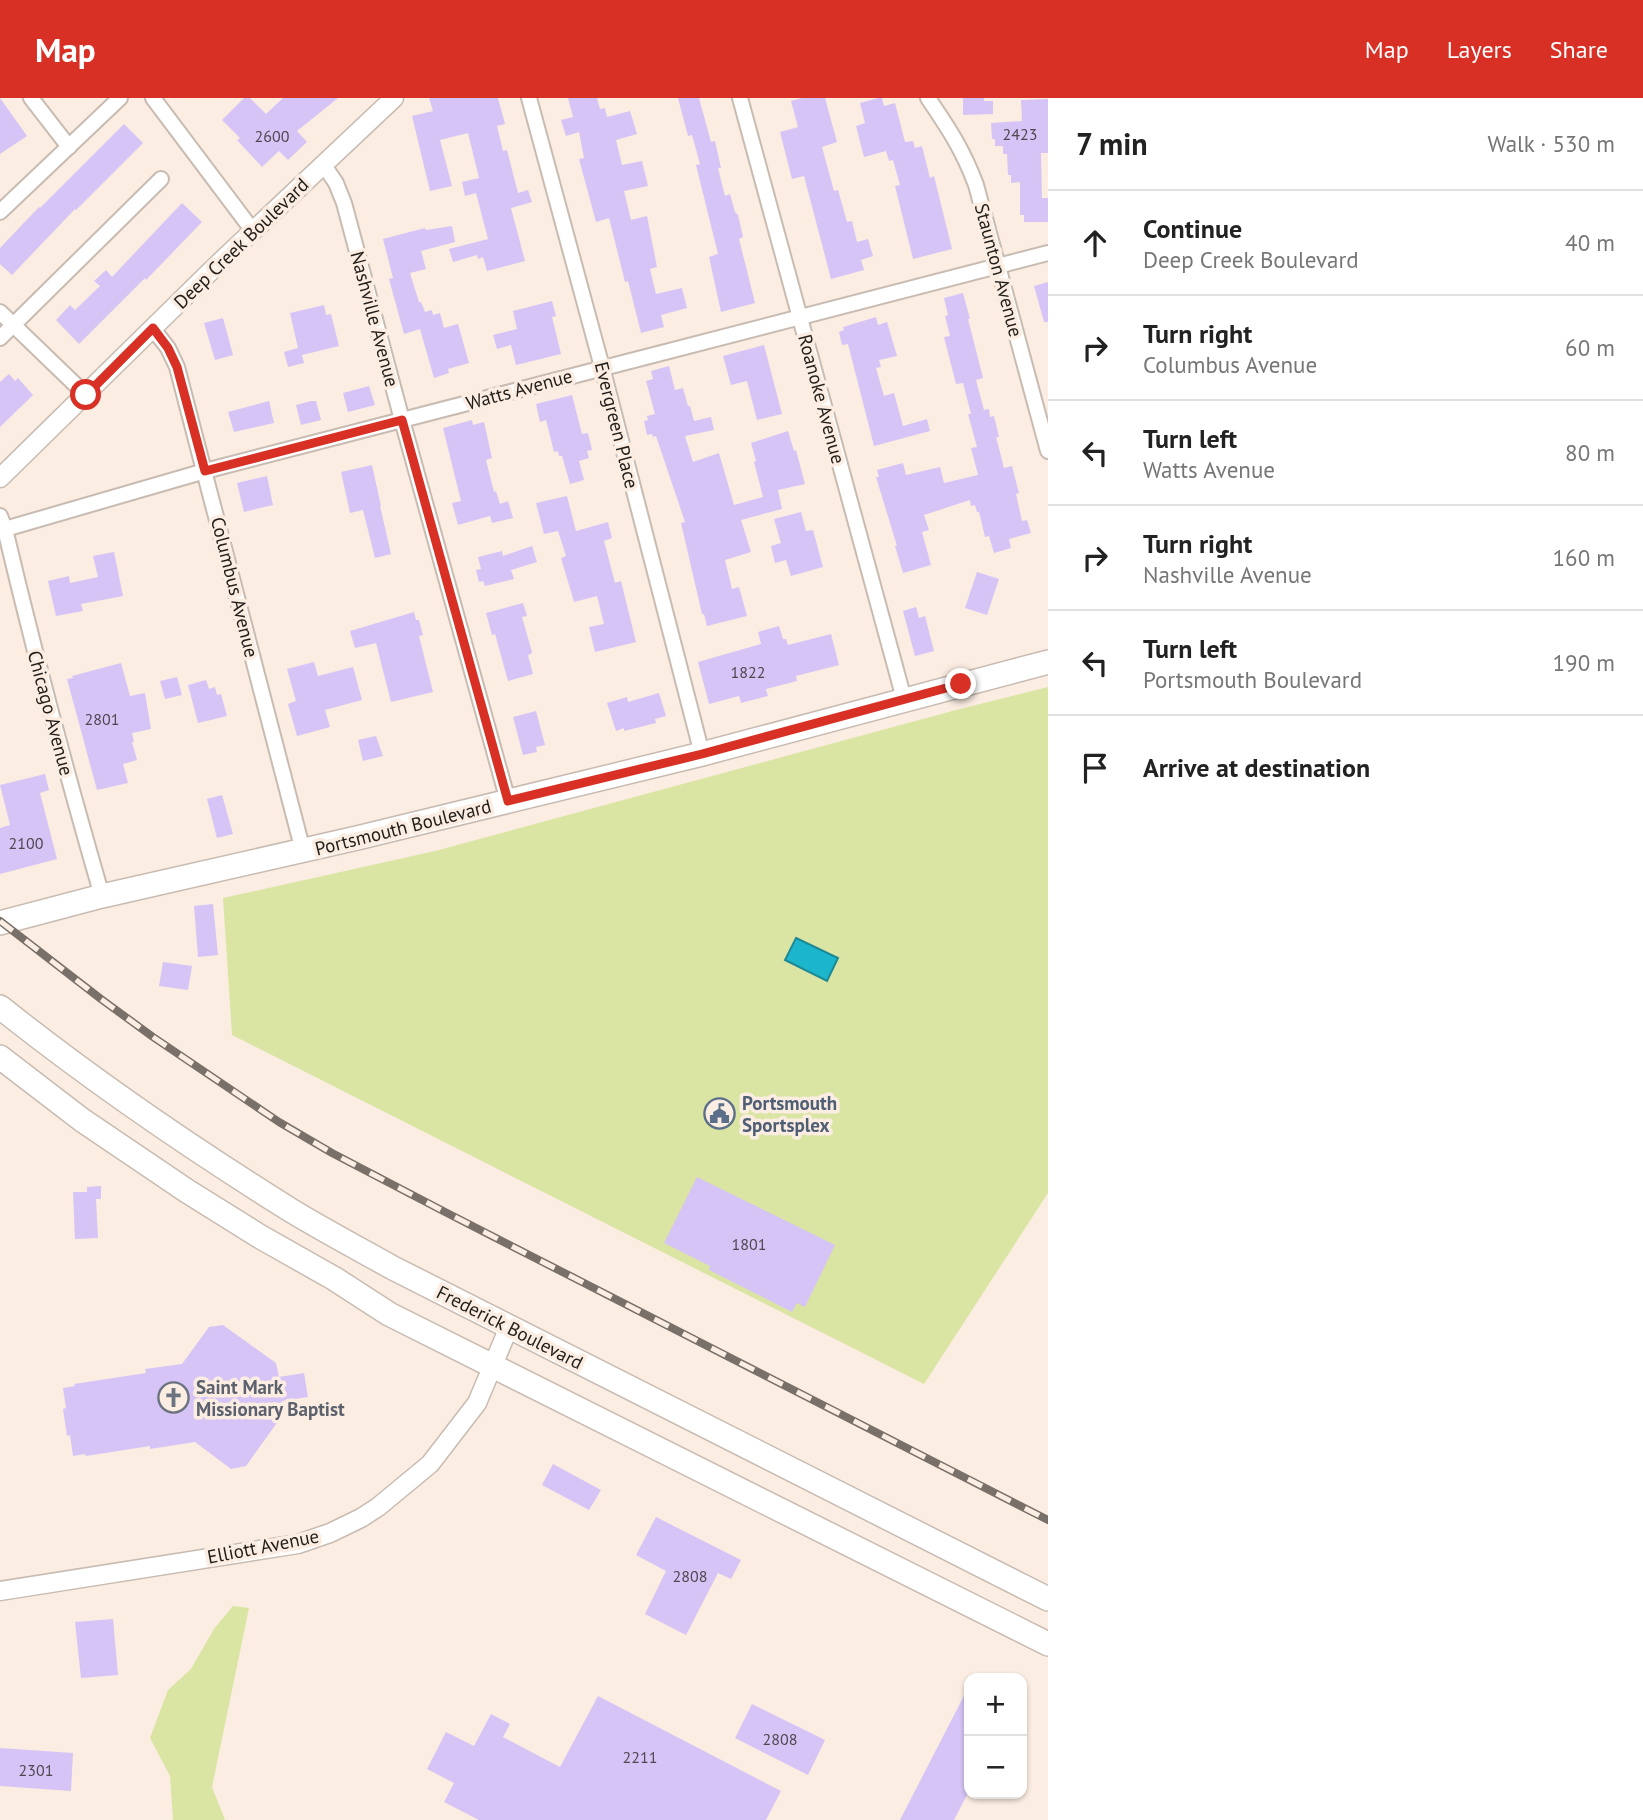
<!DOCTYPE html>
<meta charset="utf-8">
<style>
:root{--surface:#fff;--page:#f2f2f2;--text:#222;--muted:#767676;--line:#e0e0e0;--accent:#d93025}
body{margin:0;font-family:"PT Sans",sans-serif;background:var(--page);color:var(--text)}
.controls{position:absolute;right:21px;bottom:21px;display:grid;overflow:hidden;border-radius:14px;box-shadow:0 2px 5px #0004}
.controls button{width:63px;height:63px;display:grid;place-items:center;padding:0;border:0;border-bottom:2px solid var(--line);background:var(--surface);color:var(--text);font:35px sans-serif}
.stop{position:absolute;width:21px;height:21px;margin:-16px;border:5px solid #d93025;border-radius:50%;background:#fff}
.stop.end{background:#d93025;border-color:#fff;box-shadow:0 2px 7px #0008}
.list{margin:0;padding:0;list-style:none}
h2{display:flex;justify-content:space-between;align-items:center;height:91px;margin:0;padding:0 28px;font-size:30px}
h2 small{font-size:23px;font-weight:400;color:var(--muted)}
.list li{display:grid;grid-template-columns:46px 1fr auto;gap:21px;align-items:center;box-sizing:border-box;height:105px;padding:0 28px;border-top:2px solid var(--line)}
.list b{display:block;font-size:26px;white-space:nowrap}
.list p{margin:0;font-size:23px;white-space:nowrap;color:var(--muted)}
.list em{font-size:23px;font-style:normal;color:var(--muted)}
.icon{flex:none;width:38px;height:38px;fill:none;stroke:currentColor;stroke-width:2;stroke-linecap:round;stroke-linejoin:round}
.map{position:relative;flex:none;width:1048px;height:1722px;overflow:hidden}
header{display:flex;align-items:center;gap:42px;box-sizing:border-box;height:98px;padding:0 35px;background:var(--accent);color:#fff}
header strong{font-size:33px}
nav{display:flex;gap:38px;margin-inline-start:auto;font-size:24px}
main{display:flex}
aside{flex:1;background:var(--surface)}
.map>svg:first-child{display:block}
.green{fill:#dae5a3}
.water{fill:#1bb6cc;stroke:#1d8896;stroke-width:2}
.building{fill:#d6c4f6}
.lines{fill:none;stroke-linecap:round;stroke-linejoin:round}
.minor-casing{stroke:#c8bbb1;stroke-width:18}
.tertiary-casing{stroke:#c8bbb1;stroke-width:21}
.primary-casing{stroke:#c8bbb1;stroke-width:26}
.minor{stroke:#fff;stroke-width:14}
.tertiary{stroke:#fff;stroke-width:18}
.primary{stroke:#fff;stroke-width:23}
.rail-casing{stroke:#787069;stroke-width:8}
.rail{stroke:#fbede2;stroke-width:5;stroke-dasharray:16;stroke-linecap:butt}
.route{stroke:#d93025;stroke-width:9}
.labels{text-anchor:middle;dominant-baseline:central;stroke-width:7;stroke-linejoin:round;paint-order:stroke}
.number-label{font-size:16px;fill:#4e4750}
.street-label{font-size:19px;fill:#211d19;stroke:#fbede2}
.service-label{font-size:19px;font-weight:bold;fill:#4e5e75;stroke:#fbede2;text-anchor:start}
.worship-label{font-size:19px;font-weight:bold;fill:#5b616d;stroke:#fbede2;text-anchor:start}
</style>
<header>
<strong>Map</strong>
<nav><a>Map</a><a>Layers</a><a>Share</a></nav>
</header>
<main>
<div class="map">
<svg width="1048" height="1722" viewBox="0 0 1048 1722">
<rect width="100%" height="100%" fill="#fbede2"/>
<g class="green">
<path d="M1048 589V1095L924 1286 232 937 223 800 435 753 956 612Z"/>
<path d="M233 1508 249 1510 212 1689 225 1722H173L170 1678 150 1640 168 1592 191 1571 214 1531Z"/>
</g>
<path class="water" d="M796 840 838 860 827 883 785 862Z"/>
<g class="building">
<path d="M0 0 27 38 0 56Z"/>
<path d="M244 0H250L266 16 283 0H338L297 33 307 44 288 62 279 53 262 69 237 42 240 40 222 22Z"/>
<path d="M429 0H498L505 26 497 28 503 53 507 52 518 95 528 92 532 104 511 110 525 163 487 173 483 159 478 161 477 157 453 164 449 151 488 141 476 95 465 98 462 84 479 80 468 35 440 42 452 88 430 93 412 18 433 13Z"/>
<path d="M568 0H597L600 11 605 10 607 19 630 13 637 36 616 42 622 67 642 63 648 88 624 93 631 122 647 118 657 169 650 171 656 196 682 190 687 210 661 217 664 229 641 235 628 183 625 184 609 120 596 124 579 61 584 60 579 34 566 38 561 22 573 19Z"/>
<path d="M678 0H699L711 44 715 43 721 70H718L725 98 730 96 735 114 738 117 743 139 739 141 755 205 721 214 709 159 718 156 696 67 700 66 692 37 688 38Z"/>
<path d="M802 0H825L837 44 822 49 834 93 838 92 847 124 852 123 857 144 868 141 873 158 861 162 864 172 831 181 804 78 792 81 780 34 798 29 791 3Z"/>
<path d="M878 0H882L884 8 895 5 905 44 913 43 915 50 922 48 930 80 934 78 952 151 913 161 895 88 900 87 893 62 889 63 886 53 864 59 856 28 865 25 860 5Z"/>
<path d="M963 0H984V3H993V16L963 17Z"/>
<path d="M1048 1V55H1041L1042 100H1048V124H1024V117H1020V84L1011 85V77H1008L1007 56H1003V48H995V41H992L991 25 1022 23 1021 2Z"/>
<path d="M124 26 143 45 76 112 75 111 12 177 0 166V150L39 109 40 110Z"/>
<path d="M182 105 202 124 146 182 145 180 79 246 56 222 70 207 75 212 100 188 94 183 106 172 112 179Z"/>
<path d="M452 128 455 144 421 153 426 171 410 175 419 204H421L425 214 432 212 433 217 440 215 444 230 458 226 469 265 448 271 449 275 434 280 420 231 404 236 389 181 393 180 383 141 425 130 426 132Z"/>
<path d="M1048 184V224H1044L1034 188Z"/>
<path d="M963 195 970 221H968L983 280 976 282 984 312 989 311 990 319 994 318 999 339H996L1004 370 1012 368 1019 395 1016 396 1022 423 1027 422 1031 435 1009 441 1011 450 994 455 989 438 985 439 979 414H977L975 407 971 408 970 402 924 417 929 432 922 434 931 467 903 475 895 448H897L876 379H879L877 372 903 365 906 377 940 369 944 385 978 377 971 350 977 349 968 316H971L963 285 956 286 944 239 950 238 945 218 948 217 944 200Z"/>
<path d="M552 203 556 218 552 219 561 256 516 267 511 247 497 251 493 237 517 231 513 213Z"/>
<path d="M324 207 326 217 331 216 339 248 302 257 304 265 288 269 284 254 298 250 290 215Z"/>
<path d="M876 219 878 227 887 224 897 258 879 262 881 269 876 270 884 298 894 295 903 328 927 321 930 333 874 348 848 246 842 247 839 234 844 232 843 229Z"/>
<path d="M223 220 233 257 215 262 204 225Z"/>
<path d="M764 247 782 316 757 322 747 283 731 287 723 258Z"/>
<path d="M669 268 675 292 683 290 688 308H690L694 323 711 319 714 332 685 338 693 364 719 355 734 407 763 399 754 364 756 363 751 345 788 333 794 353 796 352 805 386 778 392 782 411 741 422 751 454 725 462 732 491 739 489 747 518 707 528 704 516H702L681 425 685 424 656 338 653 339 652 336 647 337 644 323 648 322 647 318 655 316 646 283 653 281 651 273Z"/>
<path d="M9 276 15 283 18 280 33 297 0 329V284Z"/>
<path d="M369 288 375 307 348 314 343 295Z"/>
<path d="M572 297 582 336 588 335 592 352 587 353 589 360 579 363 584 382 570 386 562 358H559L558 353 554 354 546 322 540 324 536 306Z"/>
<path d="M269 303 274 325 234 334 228 314Z"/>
<path d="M311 303H316L321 322 301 327 296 307Z"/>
<path d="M472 322 473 327 484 324 492 360 486 362 494 394 496 393 500 406 508 403 513 420 492 425 490 418 458 427 452 405 461 403 443 330Z"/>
<path d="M372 367 381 408H380L391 456 375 460 363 412 350 415 341 374Z"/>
<path d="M267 378 273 407 244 414 237 385Z"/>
<path d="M567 398 576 433 608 424 612 440 604 443 615 485 621 483 636 544 595 554 589 529 604 526 597 498 574 504 561 460 566 458 558 433 544 436 536 405Z"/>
<path d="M801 414 806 433 813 432 823 469 791 478 786 462 775 465 771 448 781 445 774 421Z"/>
<path d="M532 448 537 464 511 472 514 481 485 488 483 483 479 484 476 472 481 471 478 459 502 453 503 458Z"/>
<path d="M114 454 123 498 81 506 83 513 56 518 48 483 69 478 70 485 98 479 93 458Z"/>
<path d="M977 474 999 481 987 517 965 510Z"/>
<path d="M523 505 527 518 522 519 532 554 531 556 528 557 533 576 508 583 495 536 492 537 486 515Z"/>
<path d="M916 509 919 520 925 518 934 553 915 558 903 513Z"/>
<path d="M414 514 416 522H419L423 537 419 538 433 594 391 604 376 545 355 550 350 533Z"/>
<path d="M779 528 783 541H786L788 547 831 536 839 567 796 578 797 583 766 591 768 598 741 605 739 598 709 606 698 564 761 546 758 534Z"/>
<path d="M314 564 318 578 353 569 362 602 325 612 330 629 297 638 288 606 296 603 287 571Z"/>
<path d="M121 565 130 598 145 595 151 631 132 635 134 644H132L137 662 123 666 128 685 97 692 67 581 73 580 72 578Z"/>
<path d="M177 579 182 597 165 601 160 583Z"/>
<path d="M206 582 209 591 215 589 217 597 221 596 227 618 198 625 188 587Z"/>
<path d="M659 595 666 618 655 621 656 625 624 633V630L616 633 607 605 627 599 628 604Z"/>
<path d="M536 613 545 647 536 649 537 654 523 657 513 619Z"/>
<path d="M376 638 383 658 363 663 358 642Z"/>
<path d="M45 676 49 692 40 695 57 761 0 776V730L10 727 0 687Z"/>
<path d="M222 697 233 736 217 740 207 701Z"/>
<path d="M213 806 218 857 198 859 194 808Z"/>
<path d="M163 864 192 868 188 892 159 888Z"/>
<path d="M697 1079 835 1147 805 1209 797 1205 792 1214 709 1172 710 1168 664 1145Z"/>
<path d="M101 1088V1101H96L98 1140 75 1141 73 1094H87V1089Z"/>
<path d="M223 1227 276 1265 279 1279 304 1275 308 1299 282 1303 284 1315 246 1368 231 1371 195 1344 150 1351V1348L86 1358 85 1356 73 1358 70 1337 67 1338 63 1311 66 1310 63 1290 75 1288 74 1286 146 1275 145 1271 182 1266 209 1229Z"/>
<path d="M553 1366 601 1392 589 1412 542 1387Z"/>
<path d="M656 1419 741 1462 731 1481 718 1475 686 1537 645 1516 666 1473 636 1457Z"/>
<path d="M113 1521 118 1577 81 1580 75 1524Z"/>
<path d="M969 1588V1693L954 1722H900Z"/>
<path d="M598 1598 781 1693 766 1722H479L444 1704 454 1685 427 1671 446 1634 474 1648 491 1616 510 1626 503 1639 560 1669Z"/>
<path d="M752 1606 825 1642 808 1677 735 1640Z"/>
<path d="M0 1650 73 1655 71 1693 0 1688Z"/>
</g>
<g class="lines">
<defs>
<g id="minor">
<path d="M31 0 69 49"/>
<path d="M153 0 253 133"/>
<path d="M529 0 602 269 702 656"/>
<path d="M740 0 904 601"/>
<path d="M928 0C949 31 963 52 976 87L1048 353"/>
<path d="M323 66 336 85 344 105 402 322 508 703"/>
<path d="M0 114 120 0"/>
<path d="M0 214 86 297"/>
<path d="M153 231 168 250 177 269 303 753"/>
<path d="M0 240 161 81"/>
<path d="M0 418 5 431C34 554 67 677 102 798"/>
<path d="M5 431 205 373 1048 155"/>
</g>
<g id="tertiary">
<path d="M0 380 219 165 394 0"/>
<path d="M0 1493 298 1446 330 1435 361 1420 378 1409 430 1366 477 1305 509 1229"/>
</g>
<g id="primary">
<path d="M0 825 102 798 357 740 702 656 1048 564"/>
<path d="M0 909C93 983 191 1050 292 1113 325 1133 359 1151 393 1170L1048 1501"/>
<path d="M0 959 82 1022 187 1093 259 1138 335 1181 389 1216 1048 1546"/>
</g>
</defs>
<use href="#minor" class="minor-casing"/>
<use href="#tertiary" class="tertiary-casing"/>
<use href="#primary" class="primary-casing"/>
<use href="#minor" class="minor"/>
<use href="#tertiary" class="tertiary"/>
<use href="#primary" class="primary"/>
<defs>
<path id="rail" d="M0 823 101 901 153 939 279 1024 332 1055 447 1115 1048 1422"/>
</defs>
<use href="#rail" class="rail-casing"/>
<use href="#rail" class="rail"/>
</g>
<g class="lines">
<path class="route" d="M86 297 153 230 168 250 177 269 205 373 402 322 508 703 702 656 961 586"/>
</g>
<defs>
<symbol id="civic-ring" viewBox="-11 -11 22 22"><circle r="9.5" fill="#fbede2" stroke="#5c6f8a" stroke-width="1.5"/><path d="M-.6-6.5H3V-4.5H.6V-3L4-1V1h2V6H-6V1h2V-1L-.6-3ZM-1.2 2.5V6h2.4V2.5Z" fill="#5c6f8a"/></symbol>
<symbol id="church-ring" viewBox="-11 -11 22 22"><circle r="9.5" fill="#fbede2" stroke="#6b7280" stroke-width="1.5"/><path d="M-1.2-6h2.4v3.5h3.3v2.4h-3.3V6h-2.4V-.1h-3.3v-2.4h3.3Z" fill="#6b7280"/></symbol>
</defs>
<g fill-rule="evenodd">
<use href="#civic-ring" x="702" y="998" width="35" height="35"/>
<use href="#church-ring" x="156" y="1282" width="35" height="35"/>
</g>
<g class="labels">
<g class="number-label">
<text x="1020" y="36">2423</text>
<text x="272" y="38">2600</text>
<text x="748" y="574">1822</text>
<text x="102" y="621">2801</text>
<text x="26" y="745">2100</text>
<text x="749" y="1146">1801</text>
<text x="690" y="1478">2808</text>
<text x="780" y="1641">2808</text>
<text x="640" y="1659">2211</text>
<text x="36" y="1672">2301</text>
</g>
<g class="street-label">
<text transform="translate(241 145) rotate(-44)">Deep Creek Boulevard</text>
<text transform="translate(999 172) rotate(75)">Staunton Avenue</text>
<text transform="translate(375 221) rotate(75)">Nashville Avenue</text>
<text transform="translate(519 291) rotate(-15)">Watts Avenue</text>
<text transform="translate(822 301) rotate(75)">Roanoke Avenue</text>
<text transform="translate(617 327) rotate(76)">Evergreen Place</text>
<text transform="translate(235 489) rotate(76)">Columbus Avenue</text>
<text transform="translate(51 615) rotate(75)">Chicago Avenue</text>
<text transform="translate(403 729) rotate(-14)">Portsmouth Boulevard</text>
<text transform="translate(510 1229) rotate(27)">Frederick Boulevard</text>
<text transform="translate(263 1448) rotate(-11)">Elliott Avenue</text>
</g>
<g class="service-label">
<text x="742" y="1005">Portsmouth<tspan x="742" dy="22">Sportsplex</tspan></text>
</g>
<g class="worship-label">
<text x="196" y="1289">Saint Mark<tspan x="196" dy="22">Missionary Baptist</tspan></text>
</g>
</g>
</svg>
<div class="controls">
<button>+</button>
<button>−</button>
</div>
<div class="stop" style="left:86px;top:297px"></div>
<div class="stop end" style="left:961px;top:586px"></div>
</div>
<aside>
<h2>7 min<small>Walk · 530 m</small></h2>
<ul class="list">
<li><svg class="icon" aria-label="ahead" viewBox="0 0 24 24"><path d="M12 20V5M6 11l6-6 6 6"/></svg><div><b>Continue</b><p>Deep Creek Boulevard</p></div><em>40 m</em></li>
<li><svg class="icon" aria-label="right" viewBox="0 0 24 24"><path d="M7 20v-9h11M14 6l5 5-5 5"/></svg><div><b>Turn right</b><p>Columbus Avenue</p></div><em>60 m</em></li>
<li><svg class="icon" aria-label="left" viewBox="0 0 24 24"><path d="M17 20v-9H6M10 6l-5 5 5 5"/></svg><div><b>Turn left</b><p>Watts Avenue</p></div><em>80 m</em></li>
<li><svg class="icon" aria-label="right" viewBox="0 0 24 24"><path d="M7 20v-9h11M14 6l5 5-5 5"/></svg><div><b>Turn right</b><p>Nashville Avenue</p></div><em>160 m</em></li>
<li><svg class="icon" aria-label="left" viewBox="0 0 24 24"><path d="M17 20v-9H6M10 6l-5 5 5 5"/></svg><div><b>Turn left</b><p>Portsmouth Boulevard</p></div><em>190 m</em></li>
<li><svg class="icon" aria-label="arrive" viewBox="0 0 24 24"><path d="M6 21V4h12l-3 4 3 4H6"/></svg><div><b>Arrive at destination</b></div></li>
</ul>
</aside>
</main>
